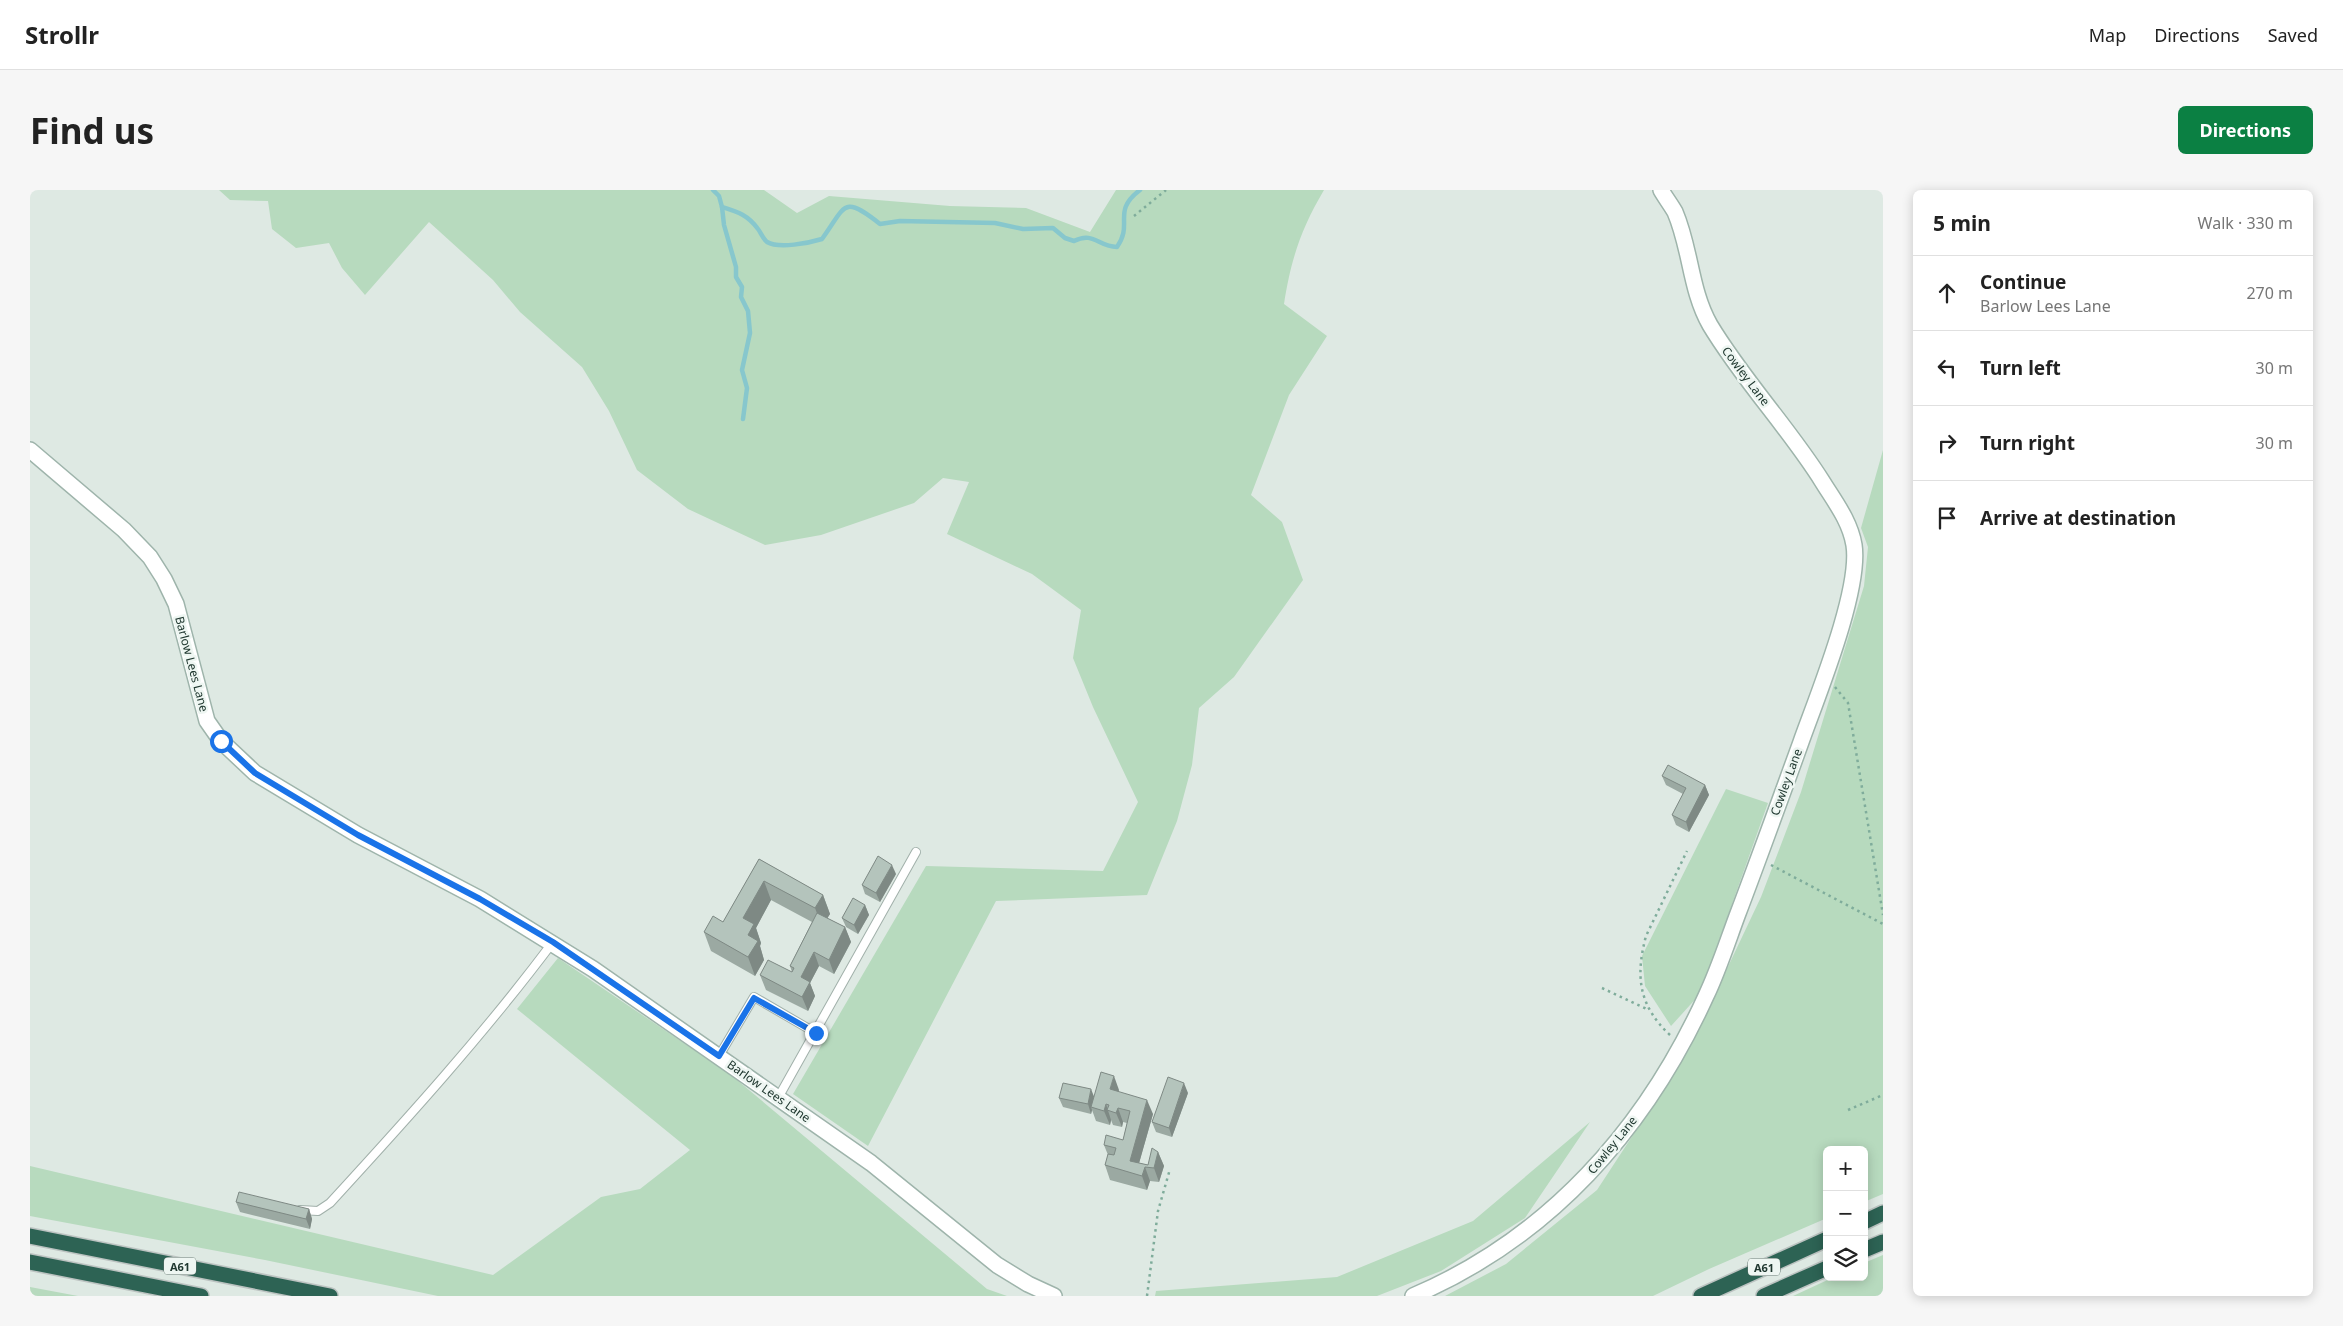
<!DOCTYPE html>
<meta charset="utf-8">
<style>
:root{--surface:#fff;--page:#f6f6f6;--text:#222;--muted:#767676;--line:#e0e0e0;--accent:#0b8043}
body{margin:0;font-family:"Noto Sans",sans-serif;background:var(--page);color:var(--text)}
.controls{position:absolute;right:15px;bottom:15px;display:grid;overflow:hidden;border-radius:8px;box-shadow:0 2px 12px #0003}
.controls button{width:45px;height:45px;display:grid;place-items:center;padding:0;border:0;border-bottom:1px solid var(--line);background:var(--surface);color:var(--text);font:25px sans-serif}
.stop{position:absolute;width:15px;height:15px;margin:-11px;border:4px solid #1a73e8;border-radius:50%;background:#fff}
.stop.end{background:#1a73e8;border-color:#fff;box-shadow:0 1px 5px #0008}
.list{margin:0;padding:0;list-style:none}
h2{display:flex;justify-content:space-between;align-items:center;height:65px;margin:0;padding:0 20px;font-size:21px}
h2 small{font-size:16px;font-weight:400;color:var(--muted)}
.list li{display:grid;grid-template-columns:32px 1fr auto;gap:15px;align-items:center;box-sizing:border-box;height:75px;padding:0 20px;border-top:1px solid var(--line)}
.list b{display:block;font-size:19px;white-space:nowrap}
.list p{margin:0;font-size:16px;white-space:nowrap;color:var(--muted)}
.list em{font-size:16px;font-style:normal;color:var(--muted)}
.icon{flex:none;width:28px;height:28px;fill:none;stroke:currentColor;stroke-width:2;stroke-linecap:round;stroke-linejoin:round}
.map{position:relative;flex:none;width:1853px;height:1106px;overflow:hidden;border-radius:8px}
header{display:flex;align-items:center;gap:30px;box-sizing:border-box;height:70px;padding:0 25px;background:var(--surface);border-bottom:1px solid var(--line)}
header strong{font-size:24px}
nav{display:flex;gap:28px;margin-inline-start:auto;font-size:18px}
.intro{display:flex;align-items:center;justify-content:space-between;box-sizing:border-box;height:120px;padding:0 30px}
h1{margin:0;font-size:35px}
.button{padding:12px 22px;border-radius:8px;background:var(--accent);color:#fff;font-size:18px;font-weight:700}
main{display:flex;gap:30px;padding:0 30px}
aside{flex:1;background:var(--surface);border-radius:8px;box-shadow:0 2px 12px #0003}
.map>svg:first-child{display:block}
.green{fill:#b7dabe}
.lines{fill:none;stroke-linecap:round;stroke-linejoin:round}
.stream{stroke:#87c7cd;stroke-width:4.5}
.lane-casing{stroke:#a1b0aa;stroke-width:10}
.secondary-casing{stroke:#9eb4ab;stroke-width:18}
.highway-casing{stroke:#bcc3c1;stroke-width:18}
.path{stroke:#7fac9b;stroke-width:2.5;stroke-dasharray:2.5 4;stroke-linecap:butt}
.lane{stroke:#fff;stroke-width:8}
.secondary{stroke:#fff;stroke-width:15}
.highway{stroke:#2d6354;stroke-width:15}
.wall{fill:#9ba9a2}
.shaded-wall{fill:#7e8984}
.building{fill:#b4c4bc;stroke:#7e8984}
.route{stroke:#1a73e8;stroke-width:6}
.labels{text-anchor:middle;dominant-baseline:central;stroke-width:5;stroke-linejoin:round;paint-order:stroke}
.shield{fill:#eef6f2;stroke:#5e716a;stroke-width:1}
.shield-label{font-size:11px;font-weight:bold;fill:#203830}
.street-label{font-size:12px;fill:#203830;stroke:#eef6f2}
</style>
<header>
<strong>Strollr</strong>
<nav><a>Map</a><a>Directions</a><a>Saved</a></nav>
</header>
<div class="intro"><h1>Find us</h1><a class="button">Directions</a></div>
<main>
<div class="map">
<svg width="1853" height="1106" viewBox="0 0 1853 1106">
<rect width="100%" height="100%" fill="#dee9e3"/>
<g class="green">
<path d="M189 0H734L767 23 799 6 920 16 996 18 1060 42 1086 0H1294C1271 39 1261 69 1254 114L1297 146 1259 205 1221 305 1252 332 1273 390 1204 487 1169 518 1162 575 1147 631 1117 705 966 711 838 956 763 904 896 676 1073 681 1108 612 1063 517 1043 468 1051 420 1002 384 917 344 939 292 913 288 884 313 791 345 735 355 658 319 607 280 579 221 552 177 490 122 463 90 399 32 335 105 312 78 299 53 266 58 242 39 238 11 200 10Z"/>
<path d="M1853 260V1004L1834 1012V960H1797V1028L1679 1079 1623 1106H1415L1476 1074 1567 1000 1658 861 1731 707 1771 602 1834 396 1838 357 1831 338Z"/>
<path d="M1696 599 1738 613 1670 804 1641 836 1615 796 1612 766Z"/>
<path d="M528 768 701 885 957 1099 977 1106H408L235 1070 0 1026V976L463 1085 571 1007 610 999 660 960 487 819Z"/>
<path d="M1560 932 1495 1028 1411 1081 1347 1106H1125L1126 1101 1307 1087 1443 1031Z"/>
<path d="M1853 1065V1106H1763L1804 1087H1834V1073Z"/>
<path d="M0 1097 48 1106H0Z"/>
</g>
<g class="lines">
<g class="stream">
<path d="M683 0 689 6 692 17C708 22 718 25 728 39 731 43 733 49 737 52 749 59 779 53 792 49 816 16 812 4 850 34L870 31 965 33 993 39 1023 38 1035 48 1044 51C1064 41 1068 57 1087 57 1104 33 1081 22 1110 0"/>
<path d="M692 17 694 35 706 77V87L712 97 711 107 718 121 720 143 712 180 717 198 713 229"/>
</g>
<defs>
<g id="lane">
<path d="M689 866 724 807 786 843"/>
<path d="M748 908 886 662"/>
<path d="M270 1020 288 1021 300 1013C378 928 454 844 523 752"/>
</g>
<g id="secondary">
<path d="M0 260 94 340 120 367 134 389 146 414 177 531 191 551 225 583 328 645 450 709 563 779 841 973 967 1075 998 1094 1024 1106"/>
<path d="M1383 1106C1519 1048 1615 940 1676 806 1688 781 1697 753 1707 726 1729 668 1750 610 1771 552 1787 507 1831 400 1824 355 1820 331 1805 312 1792 291 1758 237 1713 190 1680 135 1660 100 1661 59 1645 22 1641 15 1635 7 1631 0"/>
</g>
<g id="highway">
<path d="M1834 1032 1853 1023"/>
<path d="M0 1046 300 1106"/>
<path d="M1834 1060 1853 1052"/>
<path d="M0 1072 171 1106"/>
<path d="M1671 1106 1797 1049"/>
<path d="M1734 1106 1797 1078"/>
</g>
</defs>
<use href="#lane" class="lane-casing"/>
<use href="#secondary" class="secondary-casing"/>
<use href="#highway" class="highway-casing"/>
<g class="path">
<path d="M1104 26 1136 0"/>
<path d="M1805 497 1818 513 1853 725"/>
<path d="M1741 675 1853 734"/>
<path d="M1572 798 1619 820"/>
<path d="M1640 845C1609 816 1605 787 1616 746L1657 661"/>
<path d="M1818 920 1853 905"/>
<path d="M1117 1106 1128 1021 1140 979"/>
</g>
<use href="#lane" class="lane"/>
<use href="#secondary" class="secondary"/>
<use href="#highway" class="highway"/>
</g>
<g class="wall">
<path d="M1632 586 1675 595 1679 605 1659 642 1646 635 1642 625 1653 604 1636 595Z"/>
<path d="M729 669 793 705 800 724 797 728 815 737 821 752 804 784 789 776 780 793 785 806 778 821 736 800 730 785 762 782 760 776 782 732 741 710 726 738 731 753 730 756 734 770 725 786 681 761 674 742 693 732Z"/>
<path d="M866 684 850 712 835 704 832 695Z"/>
<path d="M835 715 839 725 828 744 816 737 812 728Z"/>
<path d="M1089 900 1088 902 1123 924 1109 973 1118 975 1128 962 1134 976 1129 992 1120 991 1117 1000 1080 990 1075 975 1078 965 1074 955 1093 950 1097 933 1093 932 1092 937 1083 935 1081 930 1080 935 1066 931 1062 920 1061 924 1033 917 1029 908 1064 906Z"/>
<path d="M1158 903 1142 947 1126 942 1122 932Z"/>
<path d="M206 1012 279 1019 282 1029 280 1039 210 1022Z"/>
</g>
<g class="shaded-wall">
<path d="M1675 595 1679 605 1659 642 1656 632Z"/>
<path d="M862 675 866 684 850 712 846 703Z"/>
<path d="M734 691 741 710 726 738 731 753 730 756 734 770 725 786 718 767V745L713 728Z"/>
<path d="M793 705 800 724 792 737 785 718Z"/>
<path d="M835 715 839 725 828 744 824 735Z"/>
<path d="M815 737 821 752 804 784 799 770Z"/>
<path d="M784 762 789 776 780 793 785 806 778 821 772 807 771 787Z"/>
<path d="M1084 886 1089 900 1085 914 1080 899Z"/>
<path d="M1154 893 1158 903 1142 947 1139 938Z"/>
<path d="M1061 899 1065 909 1061 917 1062 920 1061 924 1058 914Z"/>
<path d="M1117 910 1123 924 1106 984 1100 971Z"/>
<path d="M1076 914 1081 930 1080 935 1074 921Z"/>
<path d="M1088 918 1093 932 1092 937 1086 923Z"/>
<path d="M1128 962 1134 976 1129 992 1124 978Z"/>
<path d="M1115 977 1120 991 1117 1000 1112 986Z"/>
<path d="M279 1019 282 1029 280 1039 276 1029Z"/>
</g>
<g class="building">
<path d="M1638 575 1675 595 1656 632 1642 625 1656 598 1632 586Z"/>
<path d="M848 666 862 675 846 703 832 695Z"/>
<path d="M729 669 793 705 785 718 734 691 713 728 724 734 718 745 728 751 718 767 674 742 683 726 693 732Z"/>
<path d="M823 708 835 715 824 735 812 728Z"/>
<path d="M787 723 815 737 799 770 784 762 771 787 780 792 772 807 730 785 738 770 762 782 764 778 760 776Z"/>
<path d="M1071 882 1084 886 1080 899 1117 910 1100 971 1118 975 1122 958 1128 962 1124 978 1115 977 1112 986 1075 975 1078 964 1084 965 1086 958 1074 955 1076 945 1093 950 1100 921 1088 918 1086 923 1077 920 1079 915 1076 914 1074 921 1061 917Z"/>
<path d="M1138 887 1154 893 1139 938 1122 932Z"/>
<path d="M1033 893 1061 899 1058 914 1029 908Z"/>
<path d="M209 1002 279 1019 276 1029 206 1012Z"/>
</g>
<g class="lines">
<path class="route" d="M191 551 225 583 328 645 450 709 523 752 689 866 724 808 786 843"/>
</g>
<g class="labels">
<g class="shield">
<rect x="134" y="1067.5" width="32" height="17" rx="4"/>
<rect x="1718" y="1068.5" width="32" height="17" rx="4"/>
</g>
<g class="shield-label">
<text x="150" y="1076">A61</text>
<text x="1734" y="1077">A61</text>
</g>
<g class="street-label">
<text transform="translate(1716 186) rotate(53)">Cowley Lane</text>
<text transform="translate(162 474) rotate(75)">Barlow Lees Lane</text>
<text transform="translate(1756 592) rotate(-70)">Cowley Lane</text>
<text transform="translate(739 901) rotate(35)">Barlow Lees Lane</text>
<text transform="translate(1582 955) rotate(-51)">Cowley Lane</text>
</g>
</g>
</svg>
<div class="controls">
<button>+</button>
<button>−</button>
<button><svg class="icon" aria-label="layers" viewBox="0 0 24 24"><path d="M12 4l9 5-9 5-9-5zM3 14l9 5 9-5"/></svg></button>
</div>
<div class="stop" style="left:191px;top:551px"></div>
<div class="stop end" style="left:786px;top:843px"></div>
</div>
<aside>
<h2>5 min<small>Walk · 330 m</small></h2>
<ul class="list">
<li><svg class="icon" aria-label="ahead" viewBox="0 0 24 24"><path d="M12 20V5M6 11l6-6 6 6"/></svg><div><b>Continue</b><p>Barlow Lees Lane</p></div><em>270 m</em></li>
<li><svg class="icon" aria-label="left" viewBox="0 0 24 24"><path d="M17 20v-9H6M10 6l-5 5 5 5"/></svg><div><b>Turn left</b></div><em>30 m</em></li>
<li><svg class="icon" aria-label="right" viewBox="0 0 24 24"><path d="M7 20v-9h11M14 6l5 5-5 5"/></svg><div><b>Turn right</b></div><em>30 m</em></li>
<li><svg class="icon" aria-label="arrive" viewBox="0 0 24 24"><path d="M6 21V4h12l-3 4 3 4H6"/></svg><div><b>Arrive at destination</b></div></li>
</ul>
</aside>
</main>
